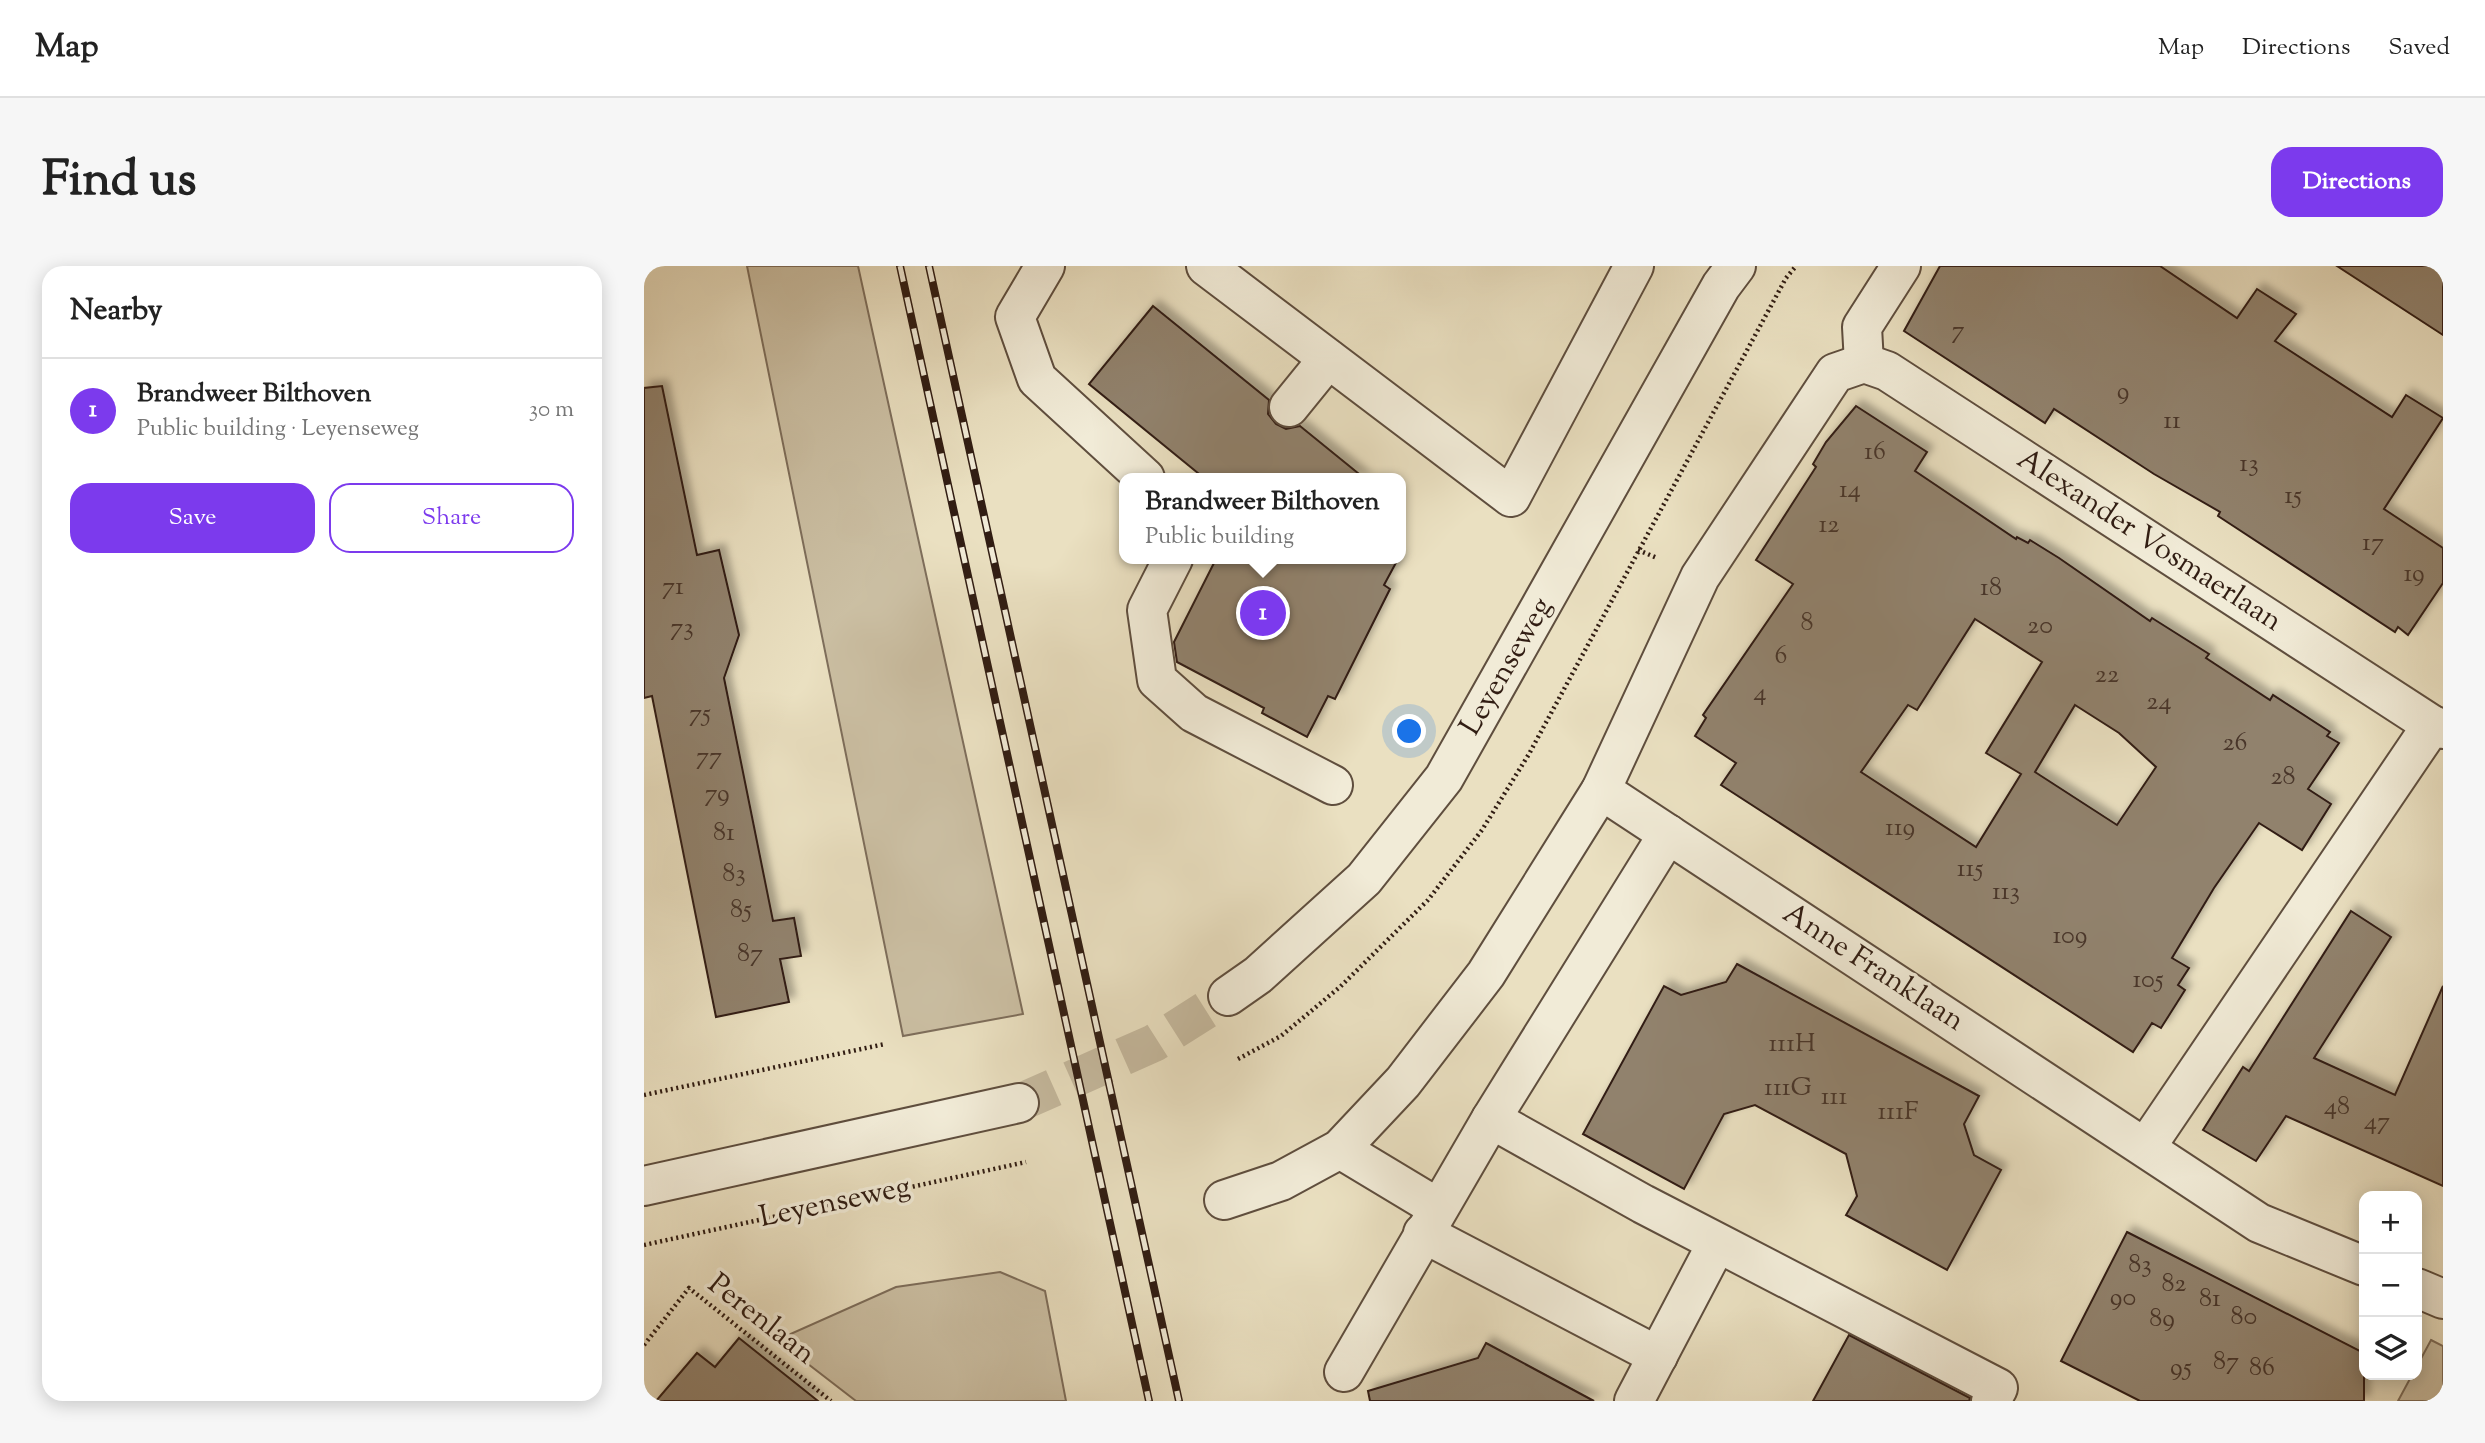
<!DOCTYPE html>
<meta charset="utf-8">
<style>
:root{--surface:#fff;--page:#f6f6f6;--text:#222;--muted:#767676;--line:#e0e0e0;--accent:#7c3aed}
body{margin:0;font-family:"Sorts Mill Goudy",serif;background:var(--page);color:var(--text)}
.controls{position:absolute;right:21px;bottom:21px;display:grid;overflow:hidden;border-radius:14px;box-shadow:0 4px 18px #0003}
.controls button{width:63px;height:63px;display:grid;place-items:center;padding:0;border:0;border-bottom:2px solid var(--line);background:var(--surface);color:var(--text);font:35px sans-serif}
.you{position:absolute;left:766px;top:466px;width:24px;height:24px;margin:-18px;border:5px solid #fff;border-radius:50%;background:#1a73e8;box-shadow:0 0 0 10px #1a73e833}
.badge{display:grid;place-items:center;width:46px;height:46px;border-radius:50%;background:var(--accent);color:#fff;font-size:23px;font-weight:700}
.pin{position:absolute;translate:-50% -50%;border:4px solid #fff;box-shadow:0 2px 7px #0006}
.popup{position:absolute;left:475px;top:207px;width:287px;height:91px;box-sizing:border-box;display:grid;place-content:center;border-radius:14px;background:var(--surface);filter:drop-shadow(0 2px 5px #0005);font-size:23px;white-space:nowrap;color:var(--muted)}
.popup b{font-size:26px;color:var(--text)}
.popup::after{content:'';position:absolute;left:50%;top:100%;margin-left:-14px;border:14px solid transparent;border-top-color:var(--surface)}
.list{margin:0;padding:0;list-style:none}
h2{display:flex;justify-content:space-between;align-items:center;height:91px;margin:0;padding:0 28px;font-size:30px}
h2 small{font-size:23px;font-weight:400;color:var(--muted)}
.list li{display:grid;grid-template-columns:46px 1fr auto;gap:21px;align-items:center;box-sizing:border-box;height:105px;padding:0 28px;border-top:2px solid var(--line)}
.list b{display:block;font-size:26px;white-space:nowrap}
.list p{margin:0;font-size:23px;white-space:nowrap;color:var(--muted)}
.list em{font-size:23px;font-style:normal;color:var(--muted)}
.actions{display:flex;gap:14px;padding:21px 28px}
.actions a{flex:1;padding:16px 0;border:2px solid var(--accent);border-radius:21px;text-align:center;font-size:24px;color:var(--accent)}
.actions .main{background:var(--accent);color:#fff}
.icon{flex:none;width:38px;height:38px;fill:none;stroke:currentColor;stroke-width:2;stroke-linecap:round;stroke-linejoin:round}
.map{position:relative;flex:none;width:1799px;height:1135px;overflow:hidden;border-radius:21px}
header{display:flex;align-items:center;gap:42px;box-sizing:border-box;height:98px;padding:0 35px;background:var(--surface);border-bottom:2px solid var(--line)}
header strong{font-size:33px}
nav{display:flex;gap:38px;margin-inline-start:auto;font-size:24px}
.intro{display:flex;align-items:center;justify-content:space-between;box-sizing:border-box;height:168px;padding:0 42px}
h1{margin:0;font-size:49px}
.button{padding:18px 32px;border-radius:21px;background:var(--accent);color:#fff;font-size:24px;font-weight:700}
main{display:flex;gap:42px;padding:0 42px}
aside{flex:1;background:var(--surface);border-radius:21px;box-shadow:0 4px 18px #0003}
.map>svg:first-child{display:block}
.green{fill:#cbbfa3;stroke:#7e6e5b;stroke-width:2}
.building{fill:#91826d;stroke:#311d13;stroke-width:2;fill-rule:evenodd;filter:url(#shadow)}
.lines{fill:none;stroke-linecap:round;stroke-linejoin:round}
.minor-tunnel{stroke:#c5b99e;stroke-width:38;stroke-dasharray:38 19;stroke-linecap:butt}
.minor-casing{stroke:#5f4e3e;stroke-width:42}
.path{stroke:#311d13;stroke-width:4.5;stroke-dasharray:2 3.5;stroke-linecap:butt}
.minor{stroke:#f1ebd7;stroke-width:38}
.rail-casing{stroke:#311d13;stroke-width:8}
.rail{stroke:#f1ebd7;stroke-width:5;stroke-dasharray:16;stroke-linecap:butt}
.labels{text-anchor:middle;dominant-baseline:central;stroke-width:7;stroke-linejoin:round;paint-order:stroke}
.number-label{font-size:26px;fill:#49362a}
.street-label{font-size:30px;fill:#311d13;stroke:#f1ebd7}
</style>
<header>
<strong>Map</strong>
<nav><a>Map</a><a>Directions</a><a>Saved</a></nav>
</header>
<div class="intro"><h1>Find us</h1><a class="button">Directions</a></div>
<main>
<aside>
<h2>Nearby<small></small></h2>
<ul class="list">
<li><span class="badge">1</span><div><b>Brandweer Bilthoven</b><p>Public building · Leyenseweg</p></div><em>30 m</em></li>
</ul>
<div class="actions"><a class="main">Save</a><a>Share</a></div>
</aside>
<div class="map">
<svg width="1799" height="1135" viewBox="0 0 1799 1135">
<defs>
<filter id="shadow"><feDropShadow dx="6" dy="-6" stdDeviation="3.5" flood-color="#0004"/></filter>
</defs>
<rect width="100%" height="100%" fill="#eae0c1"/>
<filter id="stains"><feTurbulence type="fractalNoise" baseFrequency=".00286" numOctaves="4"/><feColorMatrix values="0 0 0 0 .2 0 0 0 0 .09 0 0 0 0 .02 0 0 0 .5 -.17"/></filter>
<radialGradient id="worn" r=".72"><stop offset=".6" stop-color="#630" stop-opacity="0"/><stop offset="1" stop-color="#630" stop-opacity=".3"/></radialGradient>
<g class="green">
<path d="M103 0H214L379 748 259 770Z"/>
<path d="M356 1006 401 1025 422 1135H212L133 1074 252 1021Z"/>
<path d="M1787 1074 1799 1080V1135H1754L1768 1109H1773V1100Z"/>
</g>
<g class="building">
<path d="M1296 0H1516L1593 52 1613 23 1652 48 1631 75 1748 151 1762 129 1799 152 1740 243 1799 282V317L1764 369 1754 361 1751 366 1574 250 1576 246 1510 208 1410 143 1401 157 1260 65Z"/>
<path d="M1693 0H1799V69Z"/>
<path d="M509 40 625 134 624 148 632 158 642 163 656 160 720 212H560L445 118Z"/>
<path d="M18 120 53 289 75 284 95 369 80 412 129 655 150 652 157 690 136 693 145 736 72 751 8 430 0 432V122Z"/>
<path d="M1212 140 1283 186 1271 205 1372 273 1373 271 1384 277 1386 274 1415 292 1506 355 1508 352 1565 388 1562 392 1626 434 1629 429 1686 466 1683 470 1695 477 1664 523 1687 538 1658 584 1615 557 1570 622 1528 692 1545 702 1534 719 1541 724 1517 762 1508 757 1489 786 1077 519 1092 497 1051 470 1062 452 1059 449 1149 318 1112 294 1172 201 1169 198 1182 176ZM1331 353 1398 396 1342 487 1377 508 1332 581 1217 506 1264 439 1273 444ZM1431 439 1475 467 1512 501 1473 559 1391 506Z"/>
<path d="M572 293H754L740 319 746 323 691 433 684 430 663 471 618 447 620 442 533 396 530 376Z"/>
<path d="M1707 645 1747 671 1670 792 1751 829 1799 720V920L1642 850 1612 895 1559 864 1599 801 1605 805Z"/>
<path d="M1093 698 1335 830 1320 858 1330 889 1357 904 1303 1004 1202 949 1213 930 1202 888 1111 839 1080 848 1040 923 939 868 1020 720 1037 729 1082 716Z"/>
<path d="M1483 966 1720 1087V1135H1496L1417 1095Z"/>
<path d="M1205 1069 1326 1132 1325 1135H1169Z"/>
<path d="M95 1072 174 1135H12L53 1087 71 1101Z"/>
<path d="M842 1077 950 1135H726L724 1125 834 1092Z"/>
</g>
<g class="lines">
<path class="minor-tunnel" d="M375 837 510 777 584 730"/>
<defs>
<g id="minor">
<path d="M401 0 371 51 393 113 501 212"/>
<path d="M562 0 867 231 990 0"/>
<path d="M1220 97 1218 61 1257 0"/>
<path d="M645 141 684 93"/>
<path d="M529 293 503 344 513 414 550 447 689 519"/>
<path d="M957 524 1615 957 1720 1000"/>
<path d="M584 730 614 709 720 613 800 512 1077 20 1092 0"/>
<path d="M847 853 999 938 1354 1122 1347 1135"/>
<path d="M1502 881 1788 459 1799 463"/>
<path d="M696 883 794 942"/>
<path d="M0 920 375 837"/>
<path d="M580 934 637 915 696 883 759 816 842 708 957 524 1056 311 1191 107 1220 97 1243 105 1788 459"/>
<path d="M779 967 1014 1090"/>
<path d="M1773 1022 1799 1033"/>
<path d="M700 1106 847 853 1024 568"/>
<path d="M990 1135 1073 977"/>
</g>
</defs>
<use href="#minor" class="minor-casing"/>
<g class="path">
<path d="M994 284 1013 292"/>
<path d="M594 793 637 770 696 721 784 634 838 564 885 488 1142 12 1152 0"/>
<path d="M0 829 241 778"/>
<path d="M0 979 382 896"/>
<path d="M0 1079 45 1022 187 1135"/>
</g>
<use href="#minor" class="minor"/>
<defs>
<g id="rail">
<path d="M256 0 505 1135"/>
<path d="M285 0 535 1135"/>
</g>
</defs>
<use href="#rail" class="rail-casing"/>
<use href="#rail" class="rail"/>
</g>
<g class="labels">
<g class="number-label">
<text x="1314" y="65">7</text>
<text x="1479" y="126">9</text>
<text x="1528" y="155">11</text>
<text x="1231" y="186">16</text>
<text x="1605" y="198">13</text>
<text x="1206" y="224">14</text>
<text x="1649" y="230">15</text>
<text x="1185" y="259">12</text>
<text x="1729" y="277">17</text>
<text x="1770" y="308">19</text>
<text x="29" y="321">71</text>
<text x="1347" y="322">18</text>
<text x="1163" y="357">8</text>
<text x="1396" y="360">20</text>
<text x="38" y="362">73</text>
<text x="1137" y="390">6</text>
<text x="1463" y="409">22</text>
<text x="1116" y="427">4</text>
<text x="1515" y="436">24</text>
<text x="56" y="448">75</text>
<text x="1591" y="477">26</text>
<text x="65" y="491">77</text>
<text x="1639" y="511">28</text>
<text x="73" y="528">79</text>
<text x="1256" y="562">119</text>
<text x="80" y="567">81</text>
<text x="1326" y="603">115</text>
<text x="90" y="608">83</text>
<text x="1362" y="626">113</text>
<text x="97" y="644">85</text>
<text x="1426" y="670">109</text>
<text x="106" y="688">87</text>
<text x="1504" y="714">105</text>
<text x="1148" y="778">111H</text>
<text x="1144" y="822">111G</text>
<text x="1190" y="831">111</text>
<text x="1693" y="841">48</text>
<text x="1254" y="846">111F</text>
<text x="1733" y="856">47</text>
<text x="1496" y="999">83</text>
<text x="1530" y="1018">82</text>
<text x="1479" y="1032">90</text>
<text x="1566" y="1033">81</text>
<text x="1600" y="1051">80</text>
<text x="1518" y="1053">89</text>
<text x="1582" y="1096">87</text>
<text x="1537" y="1102">95</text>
<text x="1618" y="1102">86</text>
</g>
<g class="street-label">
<text transform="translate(1505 275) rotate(33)">Alexander Vosmaerlaan</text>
<text transform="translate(863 401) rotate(-60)">Leyenseweg</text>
<text transform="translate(1229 702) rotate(33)">Anne Franklaan</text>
<text transform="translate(191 937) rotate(-12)">Leyenseweg</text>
<text transform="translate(117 1054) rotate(38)">Perenlaan</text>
</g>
</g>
<rect width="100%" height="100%" filter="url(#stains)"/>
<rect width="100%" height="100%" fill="url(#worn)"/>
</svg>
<div class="controls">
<button>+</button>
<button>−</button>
<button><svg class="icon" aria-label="layers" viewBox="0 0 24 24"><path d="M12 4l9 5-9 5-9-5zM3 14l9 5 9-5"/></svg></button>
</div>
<div class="you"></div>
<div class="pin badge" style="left:619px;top:347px">1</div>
<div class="popup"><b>Brandweer Bilthoven</b>Public building</div>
</div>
</main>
